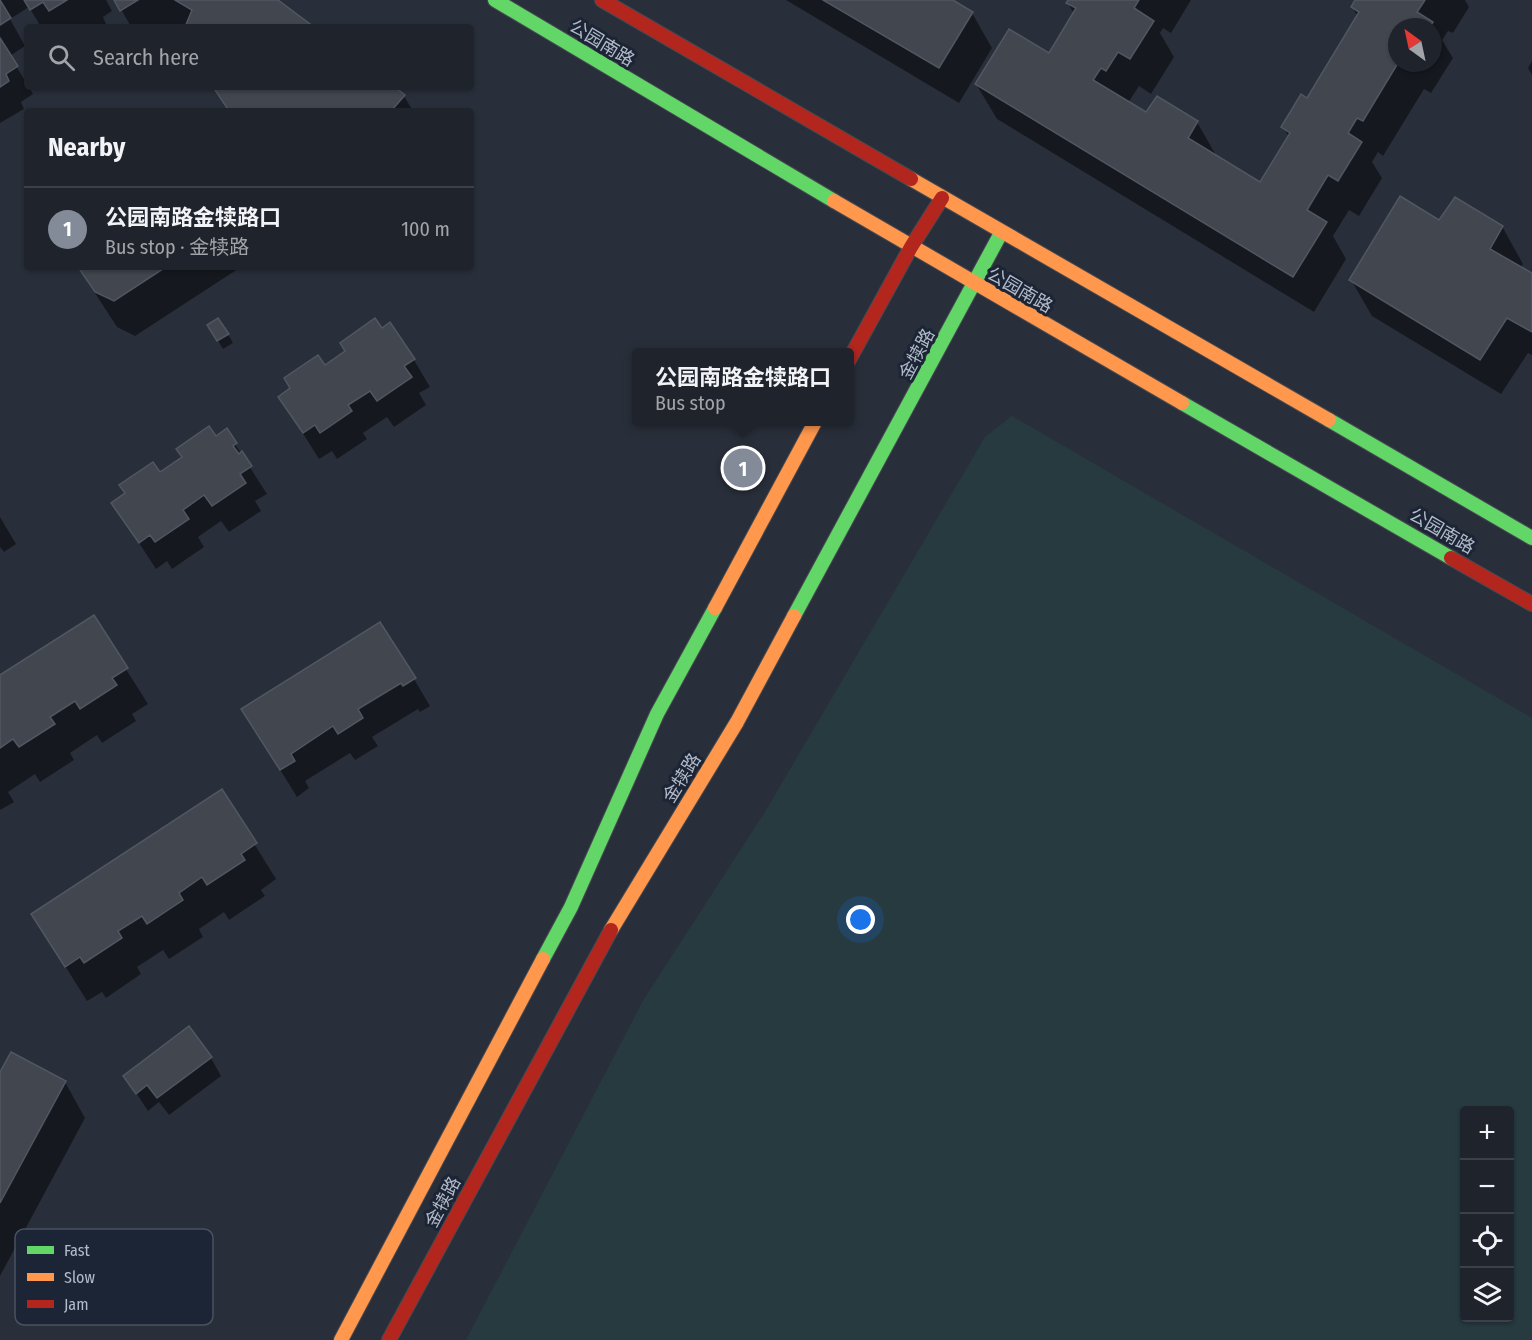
<!DOCTYPE html>
<meta charset="utf-8">
<style>
:root{--surface:#1f232c;--page:#2c2f38;--text:#f1f3f6;--muted:#a1a4a9;--line:#3c4048;--accent:#838a98}
body{margin:0;font-family:"Fira Sans Condensed","Noto Sans SC",sans-serif;background:var(--page);color:var(--text)}
.controls{position:absolute;right:18px;bottom:18px;display:grid;overflow:hidden;border-radius:6px;box-shadow:0 2px 4px #0004}
.controls button{width:54px;height:54px;display:grid;place-items:center;padding:0;border:0;border-bottom:2px solid var(--line);background:var(--surface);color:var(--text);font:30px sans-serif}
.compass{position:absolute;left:1388px;top:18px;width:54px;height:54px;border-radius:50%;background:var(--surface);box-shadow:0 2px 4px #0004;rotate:327deg}
.you{position:absolute;left:861px;top:920px;width:21px;height:21px;margin:-15px;border:4px solid #fff;border-radius:50%;background:#1a73e8;box-shadow:0 0 0 9px #1a73e833}
.badge{display:grid;place-items:center;width:39px;height:39px;border-radius:50%;background:var(--accent);color:#fff;font-size:20px;font-weight:700}
.pin{position:absolute;translate:-50% -50%;border:3px solid #fff;box-shadow:0 2px 6px #0006}
.popup{position:absolute;left:632px;top:348px;width:222px;height:78px;box-sizing:border-box;display:grid;place-content:center;border-radius:6px;background:var(--surface);filter:drop-shadow(0 2px 4px #0005);font-size:20px;white-space:nowrap;color:var(--muted)}
.popup b{font-size:22px;color:var(--text)}
.popup::after{content:'';position:absolute;left:50%;top:100%;margin-left:-12px;border:12px solid transparent;border-top-color:var(--surface)}
.list{margin:0;padding:0;list-style:none}
h2{display:flex;justify-content:space-between;align-items:center;height:78px;margin:0;padding:0 24px;font-size:26px}
h2 small{font-size:20px;font-weight:400;color:var(--muted)}
.list li{display:grid;grid-template-columns:39px 1fr auto;gap:18px;align-items:center;box-sizing:border-box;height:84px;padding:0 24px;border-top:2px solid var(--line)}
.list b{display:block;font-size:22px;white-space:nowrap}
.list p{margin:0;font-size:20px;white-space:nowrap;color:var(--muted)}
.list em{font-size:20px;font-style:normal;color:var(--muted)}
.icon{flex:none;width:33px;height:33px;fill:none;stroke:currentColor;stroke-width:2;stroke-linecap:round;stroke-linejoin:round}
.map{position:relative;flex:none;width:1532px;height:1340px;overflow:hidden}
.search{position:absolute;background:var(--surface);box-shadow:0 2px 4px #0004;left:24px;top:24px;width:450px;height:66px;display:flex;align-items:center;gap:15px;box-sizing:border-box;padding:0 21px;border-radius:6px;color:var(--muted);font-size:22px}
.panel{position:absolute;background:var(--surface);box-shadow:0 2px 4px #0004;left:24px;top:108px;width:450px;height:162px;border-radius:6px}
.map>svg:first-child{display:block}
.green{fill:#263a40;fill-rule:evenodd}
.shadow{fill:#0007;fill-rule:evenodd}
.building{fill:#41464f;stroke:#515761;stroke-width:1.5}
.lines{fill:none;stroke-linecap:round;stroke-linejoin:round}
.fast-casing{stroke:#464a52;stroke-width:16}
.slow-casing{stroke:#464a52;stroke-width:16}
.jam-casing{stroke:#464a52;stroke-width:16}
.fast{stroke:#63d668;stroke-width:14}
.slow{stroke:#ff974d;stroke-width:14}
.jam{stroke:#b3261e;stroke-width:14}
.labels{text-anchor:middle;dominant-baseline:central;stroke-width:6;stroke-linejoin:round;paint-order:stroke}
.street-label{font-size:18px;fill:#b3bbca;stroke:#1c2535}
.key{fill:#1c2535;stroke:#495262;stroke-width:1.5}
.key-label{font-size:16px;fill:#b3bbca}
</style>
<div class="map">
<svg width="1532" height="1340" viewBox="0 0 1532 1340">
<rect width="100%" height="100%" fill="#292f3a"/>
<path class="green" d="M1012 416 1532 718V1340H466L644 999 765 812 985 437ZM1464 1110H1510V1318H1464Z"/>
<g class="shadow">
<path d="M0 0H106L112 11 103 17 106 24 101 27H41L29 7 10 19 25 46 10 56 33 94 21 102 24 109 0 123Z"/>
<path d="M116 0H275L312 27H183L179 24 174 27H131Z"/>
<path d="M786 0H951L972 13 992 48 959 103Z"/>
<path d="M1070 0H1191L1171 33 1163 28 1160 33 1174 57 1151 94 1139 86 1128 103 1147 114 1197 122 1217 157 1260 184 1289 137 1283 127 1308 100 1358 17 1352 7 1357 0H1465L1469 7 1453 33 1448 31 1442 40 1453 58 1431 93 1424 89 1383 156 1378 152 1372 162 1382 178 1359 216 1349 210 1333 236 1346 259 1314 312 997 119 976 84 1050 55 1074 14 1068 3ZM1397 27H1433V63H1397Z"/>
<path d="M1532 61V75L1528 68Z"/>
<path d="M212 87H392L404 96 413 111H228Z"/>
<path d="M1457 199 1503 228 1523 264 1520 268 1532 275V355L1528 353 1501 394 1372 316 1351 280 1440 222Z"/>
<path d="M78 267H241L135 336 117 327Z"/>
<path d="M381 330 414 360 430 387 419 393 426 405 394 427 387 417 363 433 367 439 337 459 332 451 319 459 280 397Z"/>
<path d="M214 334H228L233 343 223 349Z"/>
<path d="M226 430 267 494 255 501 261 511 229 532 221 521 198 537 204 547 172 569 167 561 156 569 113 503Z"/>
<path d="M0 517 16 544 4 552 0 547Z"/>
<path d="M93 617 148 704 132 714 136 721 102 743 97 735 70 753 74 760 40 782 35 774 8 792 14 802 0 810V677Z"/>
<path d="M414 679 430 706 420 712 418 709 372 737 378 746 355 760 350 753 305 781 309 788 297 797 243 710Z"/>
<path d="M222 792 276 879 261 890 265 896 229 920 224 912 199 929 203 937 169 959 163 950 137 967 141 974 106 998 102 992 87 1001 33 915Z"/>
<path d="M211 1058 221 1076 169 1115 159 1102 148 1111 125 1076Z"/>
<path d="M0 1074 65 1082 85 1118 0 1276Z"/>
</g>
<g class="building">
<path d="M0 0 11 18 0 25Z"/>
<path d="M24 0H67L49 11 43 2 30 10Z"/>
<path d="M114 0H138L120 11Z"/>
<path d="M175 0H278L314 27H185L192 10Z"/>
<path d="M823 0H953L973 12 939 68Z"/>
<path d="M1068 0H1139L1134 8 1154 21 1130 59 1118 52 1106 71 1101 68 1093 80 1146 112 1157 96 1198 121 1188 138 1260 182 1290 133 1281 127 1301 94 1307 98 1359 12 1351 7 1355 0H1425L1417 12 1433 22 1430 27H1397L1398 63 1363 121 1357 118 1348 133 1362 142 1338 181 1328 175 1307 210 1327 222 1293 277 975 84 1009 29 1049 53 1076 8 1066 3Z"/>
<path d="M0 38 18 66 6 74 9 81 0 87Z"/>
<path d="M213 87H395L405 95 391 111H229Z"/>
<path d="M1400 196 1439 220 1455 197 1503 226 1490 249 1532 273V332L1507 318 1480 360 1349 280Z"/>
<path d="M78 267H166L114 301 95 292Z"/>
<path d="M218 318 229 334 217 341 207 325Z"/>
<path d="M375 318 382 328 390 322 415 359 404 366 412 377 377 401 370 391 348 405 352 411 320 433 315 425 303 433 278 397 290 388 284 378 318 355 325 365 345 351 340 343Z"/>
<path d="M209 426 216 436 227 428 237 443 233 446 239 454 242 451 252 466 240 474 246 483 212 506 204 495 183 510 189 519 155 542 150 535 139 543 111 503 125 493 119 485 153 462 160 472 182 457 176 449Z"/>
<path d="M94 615 128 668 112 678 117 685 80 709 75 701 50 717 55 724 19 747 13 739 0 748V675Z"/>
<path d="M380 622 416 678 403 686 401 683 358 709 363 718 338 734 333 726 291 754 295 761 280 770 241 709Z"/>
<path d="M222 789 257 843 241 854 245 860 207 885 202 877 179 893 183 900 147 924 142 916 118 931 122 938 84 963 80 957 65 967 31 914Z"/>
<path d="M189 1026 212 1057 157 1098 147 1085 136 1094 123 1076Z"/>
<path d="M11 1052 66 1081 0 1203V1072Z"/>
</g>
<g class="lines">
<defs>
<g id="fast">
<path d="M495 0 834 201"/>
<path d="M1182 403 1451 558"/>
<path d="M1329 420 1532 538"/>
<path d="M794 616 1001 233"/>
<path d="M543 959 571 907 657 714 715 608"/>
</g>
<g id="slow">
<path d="M911 179 1329 420"/>
<path d="M834 201 1182 403"/>
<path d="M715 608 815 422"/>
<path d="M611 930 737 722 794 616"/>
<path d="M341 1340 543 959"/>
</g>
<g id="jam">
<path d="M602 0 911 179"/>
<path d="M849 360 911 247 942 198"/>
<path d="M1451 558 1532 604"/>
<path d="M389 1340 611 930"/>
</g>
</defs>
<use href="#fast" class="fast-casing"/>
<use href="#slow" class="slow-casing"/>
<use href="#jam" class="jam-casing"/>
<use href="#fast" class="fast"/>
<use href="#slow" class="slow"/>
<use href="#jam" class="jam"/>
</g>
<g class="labels">
<g class="street-label">
<text transform="translate(602 43) rotate(31)">公园南路</text>
<text transform="translate(1020 290) rotate(30)">公园南路</text>
<text transform="translate(917 354) rotate(-62)">金犊路</text>
<text transform="translate(1442 531) rotate(30)">公园南路</text>
<text transform="translate(682 778) rotate(-58)">金犊路</text>
<text transform="translate(443 1202) rotate(-62)">金犊路</text>
</g>
</g>
<rect x="15" y="1229" width="198" height="96" rx="9" class="key"/>
<rect x="27" y="1246" width="27" height="8" fill="#63d668"/>
<rect x="27" y="1273" width="27" height="8" fill="#ff974d"/>
<rect x="27" y="1300" width="27" height="8" fill="#b3261e"/>
<g class="key-label">
<text x="64" y="1256">Fast</text>
<text x="64" y="1283">Slow</text>
<text x="64" y="1310">Jam</text>
</g>
</svg>
<div class="controls">
<button>+</button>
<button>−</button>
<button><svg class="icon" aria-label="locate" viewBox="0 0 24 24"><circle cx="12" cy="12" r="6"/><path d="M12 2v4M12 18v4M2 12h4M18 12h4"/></svg></button>
<button><svg class="icon" aria-label="layers" viewBox="0 0 24 24"><path d="M12 4l9 5-9 5-9-5zM3 14l9 5 9-5"/></svg></button>
</div>
<svg class="compass" viewBox="-18 -18 36 36"><path d="M0-13l5 13h-10z" fill="#e53935"/><path d="M0 13l5-13h-10z" fill="#a1a4a9"/></svg>
<div class="you"></div>
<div class="pin badge" style="left:743px;top:468px">1</div>
<div class="popup"><b>公园南路金犊路口</b>Bus stop</div>
<div class="search"><svg class="icon" aria-label="search" viewBox="0 0 24 24"><circle cx="10" cy="10" r="6"/><path d="M15 15l6 6"/></svg>Search here</div>
<section class="panel">
<h2>Nearby<small></small></h2>
<ul class="list">
<li><span class="badge">1</span><div><b>公园南路金犊路口</b><p>Bus stop · 金犊路</p></div><em>100 m</em></li>
</ul>
</section>
</div>
